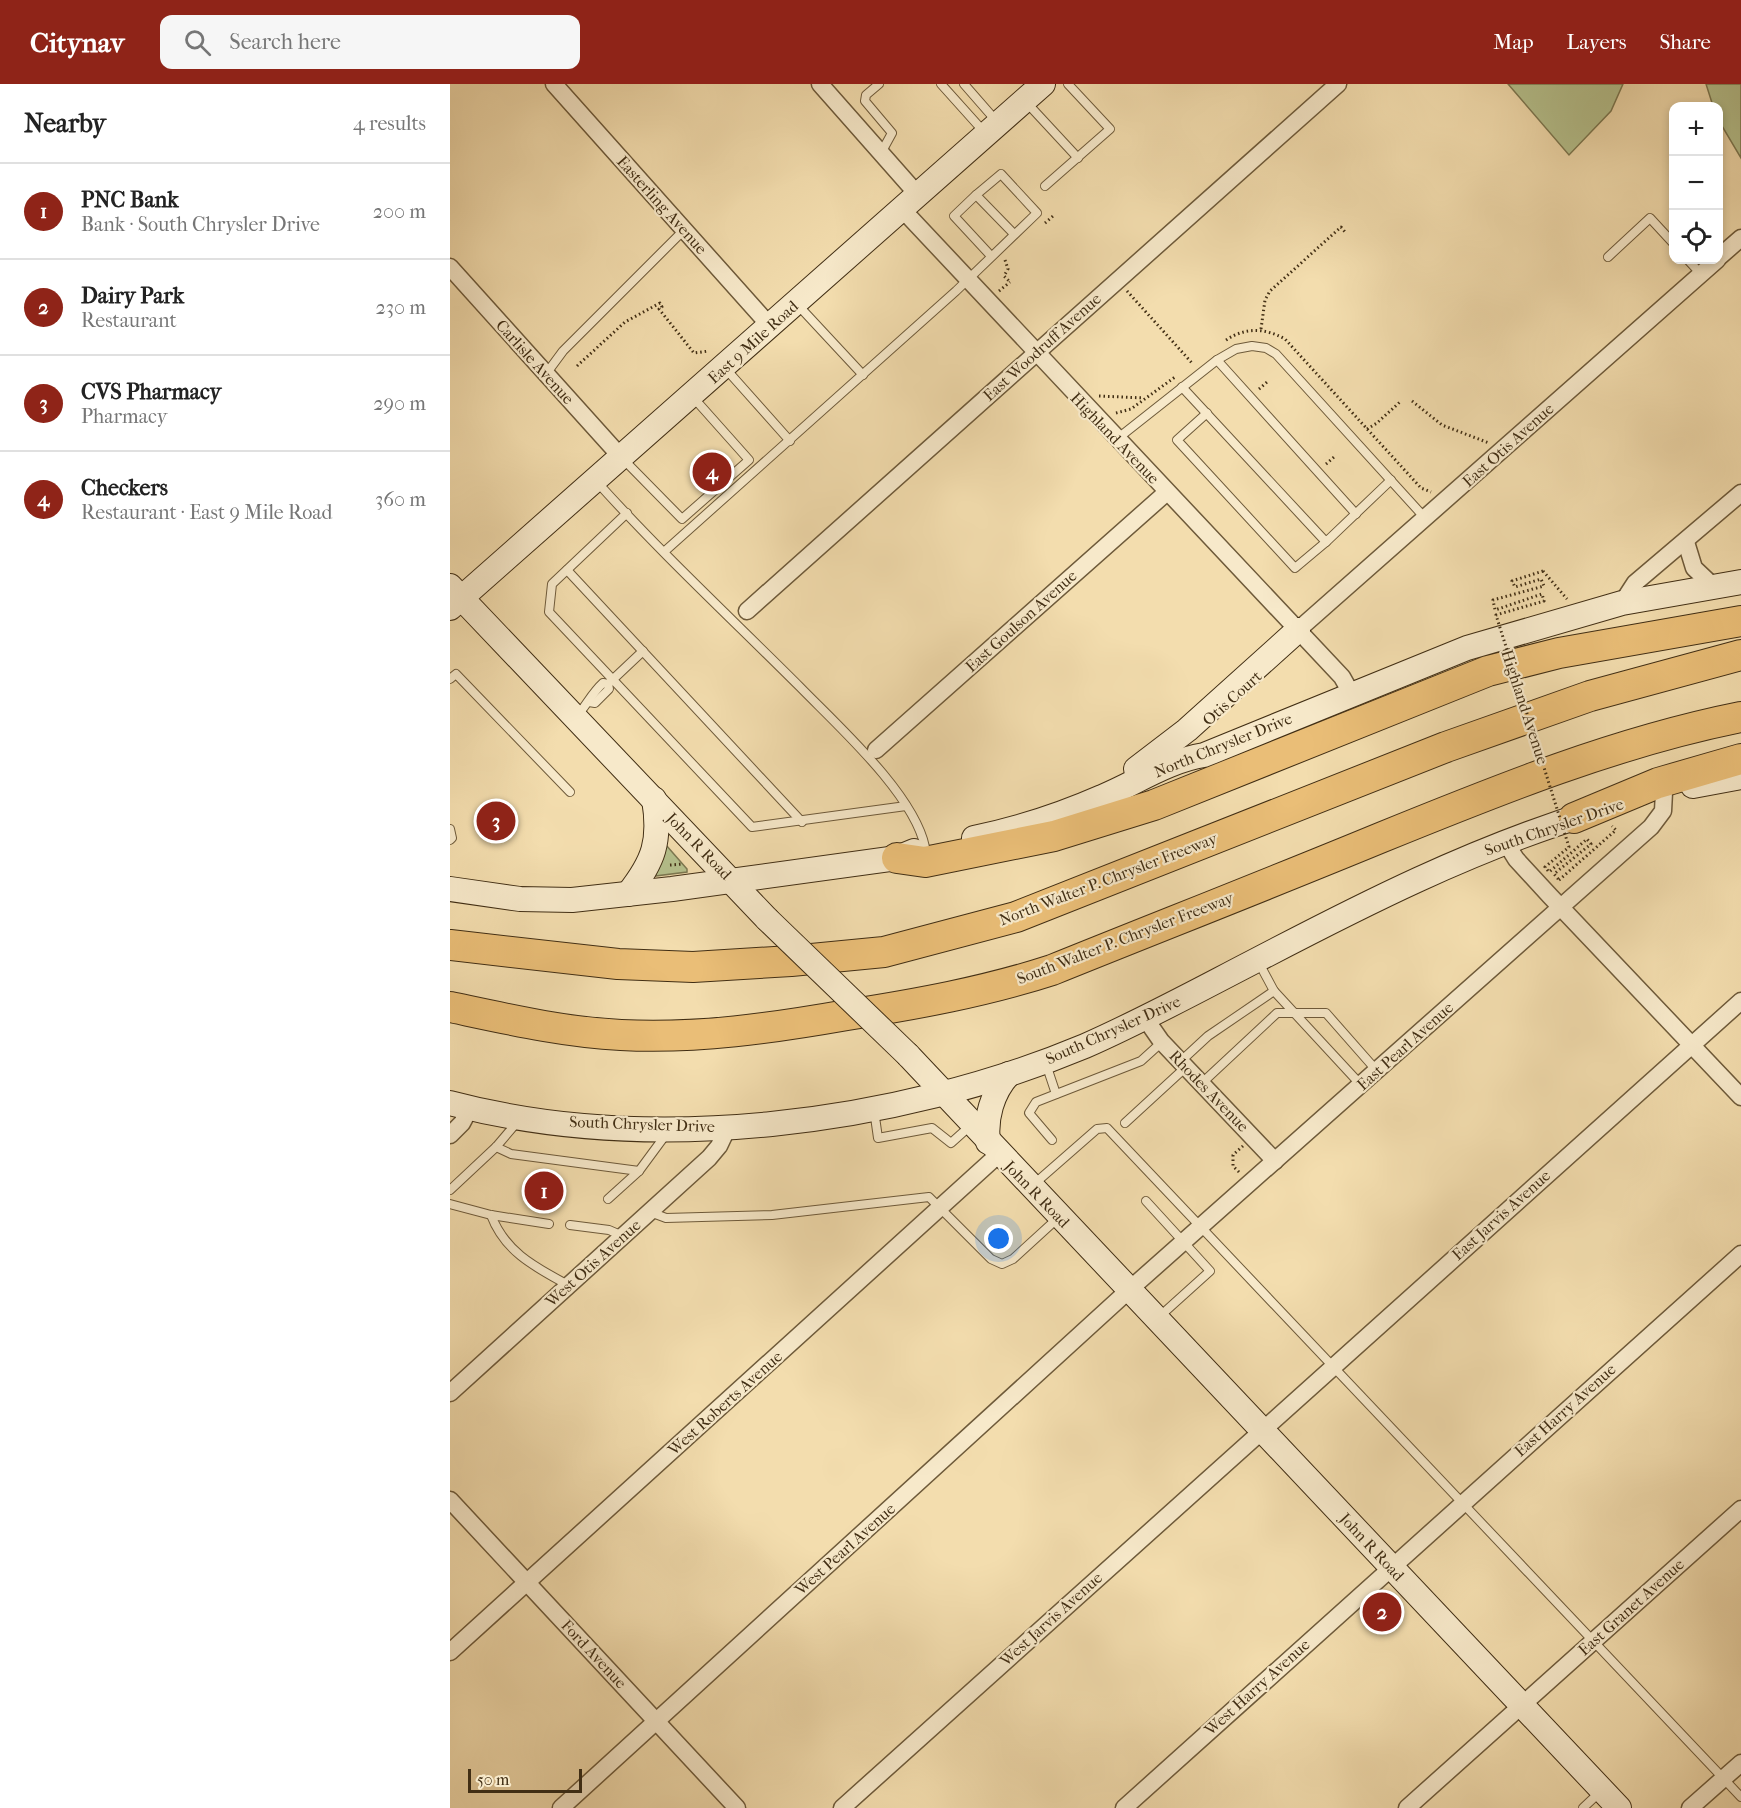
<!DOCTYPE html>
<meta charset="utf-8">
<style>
:root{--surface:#fff;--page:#f6f6f6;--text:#222;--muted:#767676;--line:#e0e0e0;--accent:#8f2418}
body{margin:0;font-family:"IM FELL French Canon",serif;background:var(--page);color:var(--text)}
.controls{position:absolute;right:18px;top:18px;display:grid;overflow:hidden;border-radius:12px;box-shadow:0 3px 9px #0003}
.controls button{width:54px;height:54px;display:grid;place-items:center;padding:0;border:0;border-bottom:2px solid var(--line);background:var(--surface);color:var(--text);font:30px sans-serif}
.scale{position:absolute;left:18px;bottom:15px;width:114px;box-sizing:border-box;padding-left:6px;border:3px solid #412e14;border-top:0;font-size:16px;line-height:21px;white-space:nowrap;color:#412e14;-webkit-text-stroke:4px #f7e9ca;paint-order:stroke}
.you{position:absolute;left:549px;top:1155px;width:21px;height:21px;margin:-15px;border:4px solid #fff;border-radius:50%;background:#1a73e8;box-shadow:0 0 0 9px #1a73e833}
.badge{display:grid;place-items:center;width:39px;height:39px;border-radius:50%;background:var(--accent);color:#fff;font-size:20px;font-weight:700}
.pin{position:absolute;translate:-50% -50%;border:3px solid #fff;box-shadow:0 2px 6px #0006}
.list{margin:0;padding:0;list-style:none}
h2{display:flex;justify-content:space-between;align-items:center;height:78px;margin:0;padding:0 24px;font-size:26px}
h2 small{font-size:20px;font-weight:400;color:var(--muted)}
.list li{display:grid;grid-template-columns:39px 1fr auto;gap:18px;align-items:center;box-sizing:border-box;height:96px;padding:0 24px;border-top:2px solid var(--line)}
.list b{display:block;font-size:22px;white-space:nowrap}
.list p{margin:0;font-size:20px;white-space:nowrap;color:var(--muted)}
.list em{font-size:20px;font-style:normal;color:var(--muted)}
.icon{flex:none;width:33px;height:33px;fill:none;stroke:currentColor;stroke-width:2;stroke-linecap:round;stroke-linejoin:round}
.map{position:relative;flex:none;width:1291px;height:1724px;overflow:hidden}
header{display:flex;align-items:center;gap:36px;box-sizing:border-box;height:84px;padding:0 30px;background:var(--accent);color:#fff}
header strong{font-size:28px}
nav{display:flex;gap:33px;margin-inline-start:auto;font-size:21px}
.search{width:420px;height:54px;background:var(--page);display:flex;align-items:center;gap:15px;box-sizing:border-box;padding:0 21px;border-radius:12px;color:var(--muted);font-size:22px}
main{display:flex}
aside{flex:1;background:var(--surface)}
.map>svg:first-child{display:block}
.green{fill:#b6c28e;stroke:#7c7851;stroke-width:1.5}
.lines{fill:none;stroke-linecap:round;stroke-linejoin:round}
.lane-casing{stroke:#6e5a3a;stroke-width:10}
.street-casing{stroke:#6e5a3a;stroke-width:19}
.secondary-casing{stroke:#412e14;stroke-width:26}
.highway-casing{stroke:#412e14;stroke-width:32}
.path{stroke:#412e14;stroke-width:3;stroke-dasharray:1.5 3;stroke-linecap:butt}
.lane{stroke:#f7e9ca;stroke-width:8}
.street{stroke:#f7e9ca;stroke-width:16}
.secondary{stroke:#f7e9ca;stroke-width:24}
.highway{stroke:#eabe77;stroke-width:30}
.secondary-bridge-casing{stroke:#412e14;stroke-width:26;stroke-linecap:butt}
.path-bridge{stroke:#412e14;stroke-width:3;stroke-dasharray:1.5 3;stroke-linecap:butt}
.secondary-bridge{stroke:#f7e9ca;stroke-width:24}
.labels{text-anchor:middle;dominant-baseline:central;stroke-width:4.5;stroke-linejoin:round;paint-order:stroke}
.street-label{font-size:16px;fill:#412e14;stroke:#f7e9ca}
</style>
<header>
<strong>Citynav</strong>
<div class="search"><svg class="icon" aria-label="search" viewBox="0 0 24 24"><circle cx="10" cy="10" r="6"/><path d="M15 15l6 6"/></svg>Search here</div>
<nav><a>Map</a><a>Layers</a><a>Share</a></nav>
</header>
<main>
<aside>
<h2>Nearby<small>4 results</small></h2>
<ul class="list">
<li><span class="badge">1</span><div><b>PNC Bank</b><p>Bank · South Chrysler Drive</p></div><em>200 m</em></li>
<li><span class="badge">2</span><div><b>Dairy Park</b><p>Restaurant</p></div><em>230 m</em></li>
<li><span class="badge">3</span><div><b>CVS Pharmacy</b><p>Pharmacy</p></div><em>290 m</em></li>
<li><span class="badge">4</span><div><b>Checkers</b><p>Restaurant · East 9 Mile Road</p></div><em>360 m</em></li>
</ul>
</aside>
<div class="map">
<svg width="1291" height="1724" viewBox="0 0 1291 1724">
<rect width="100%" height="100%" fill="#f3ddae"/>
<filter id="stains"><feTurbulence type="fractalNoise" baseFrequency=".00333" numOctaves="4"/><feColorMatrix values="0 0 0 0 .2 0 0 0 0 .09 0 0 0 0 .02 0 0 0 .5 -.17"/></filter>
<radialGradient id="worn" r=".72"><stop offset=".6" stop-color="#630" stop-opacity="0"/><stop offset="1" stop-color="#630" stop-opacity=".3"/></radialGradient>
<g class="green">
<path d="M1058 0H1173L1161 27 1119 71Z"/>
<path d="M1256 0H1291V74L1269 37 1268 22H1263Z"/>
<path d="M216 761 237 785V788L205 792Z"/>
</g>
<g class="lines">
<defs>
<g id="lane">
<path d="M429 0 416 11 415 17 442 49 431 69"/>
<path d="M491 0 535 49"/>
<path d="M514 0 548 39"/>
<path d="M577 19 628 74"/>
<path d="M595 102 660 45 618 0"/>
<path d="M526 111 504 132 541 172"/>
<path d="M1158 173 1200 134 1224 160"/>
<path d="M1238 176 1251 190"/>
<path d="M346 219 413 291"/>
<path d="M767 276 906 430"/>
<path d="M275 284 340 357"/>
<path d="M96 290 113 267 234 146"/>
<path d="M732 303 876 458 941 396"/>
<path d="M757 329 727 356 845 484 876 458"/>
<path d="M667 355 767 276 786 265 802 262 816 264 826 270 975 434"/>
<path d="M173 375 232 435 299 376 242 312"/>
<path d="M147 398C211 469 282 535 350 603 388 642 464 710 475 763"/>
<path d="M177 429 102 500 99 528 302 743 456 722"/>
<path d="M215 467 506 207 587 129 551 90 526 111 564 150"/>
<path d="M117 486 352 738"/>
<path d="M0 595 6 590 120 708"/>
<path d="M139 618 145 619 159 605 158 600"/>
<path d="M126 633C137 621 141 610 153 599L158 600 193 567"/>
<path d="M0 745 2 754 0 756"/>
<path d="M809 879 824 907"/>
<path d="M731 977 758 952 824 907 911 1001"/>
<path d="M596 980 606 1010"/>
<path d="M752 999 827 929H876L927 987"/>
<path d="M424 1026 428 1054 482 1044 501 1059 520 1042"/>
<path d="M675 1039 736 983"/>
<path d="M602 1056 579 1029 586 1018 691 977 712 958"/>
<path d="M46 1063 61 1070 189 1087"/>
<path d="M583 1101 647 1045 657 1044 1291 1713"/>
<path d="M0 1106 46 1063 69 1036"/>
<path d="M158 1115 189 1087 217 1049"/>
<path d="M696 1117 760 1187 709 1233"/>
<path d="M0 1120 41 1131 99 1140"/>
<path d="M200 1128 216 1134 322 1131 479 1113 541 1175 552 1180 563 1175 609 1133"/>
<path d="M41 1131C55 1168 85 1183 118 1201"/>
<path d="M120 1141 159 1146 173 1152"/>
<path d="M1133 1724 1150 1708"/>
</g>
<g id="street">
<path d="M104 0 320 242"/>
<path d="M370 0 468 111"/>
<path d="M452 125 892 593 901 609"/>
<path d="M1268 174 1291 154"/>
<path d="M0 183 171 373"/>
<path d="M1236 458 1244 484 1263 502"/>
<path d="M1172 519 1185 499 1291 409"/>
<path d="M297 527 888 0"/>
<path d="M848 546 1267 176"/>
<path d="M426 666 717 408"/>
<path d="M1056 759 1066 775 1100 812 1291 1013"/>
<path d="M695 934 711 957 825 1077"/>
<path d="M0 1051 12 1039 20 1024"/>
<path d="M0 1309 259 1074 269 1062 278 1043"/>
<path d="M0 1416 287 1724"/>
<path d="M0 1568 549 1070"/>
<path d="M111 1724 679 1206 1201 743 1213 727 1214 708"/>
<path d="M392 1724 1291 917"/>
<path d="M674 1724 1291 1170"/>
<path d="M957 1724 1291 1425"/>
<path d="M1240 1724 1291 1679"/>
</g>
<g id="secondary">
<path d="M0 502 317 835"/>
<path d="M0 524 593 0"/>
<path d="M686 685 737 646 848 546"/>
<path d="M1243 702 1291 693"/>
<path d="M524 754C568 745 611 731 652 713 686 699 717 677 754 671L1017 564 1172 519 1291 498"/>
<path d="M0 805 70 815 122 816 222 805 447 774 464 767"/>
<path d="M178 810C204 777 211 757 204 715"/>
<path d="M458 971 1169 1724"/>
<path d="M0 1019C200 1072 446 1041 635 962 692 937 747 907 803 878 912 821 1022 765 1140 729"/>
<path d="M538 1058C535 1035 542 1008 559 990"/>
</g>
<g id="highway">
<path d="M1124 734 1208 699 1291 675"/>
<path d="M447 774 475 778 604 752 704 721 1038 587 1109 569 1291 537"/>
<path d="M0 861 168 880 243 883 341 877 434 868 566 833 996 663 1140 612 1291 571"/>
<path d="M0 923C57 935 113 948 171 951 247 955 323 944 397 931 467 920 534 908 602 886 711 842 821 799 930 754 1048 706 1166 658 1291 633"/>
</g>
</defs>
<use href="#lane" class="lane-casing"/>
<use href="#street" class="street-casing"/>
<use href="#secondary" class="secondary-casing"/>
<use href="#highway" class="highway-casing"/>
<g class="path">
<path d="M595 139 603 132"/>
<path d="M555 176 558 185 554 192 560 198"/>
<path d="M549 207 560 198"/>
<path d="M677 207 742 279"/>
<path d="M811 245 815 216 820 207 891 143 895 148"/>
<path d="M776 256C796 243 815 244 835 255L971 404 981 408"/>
<path d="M127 282 175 238 210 219 212 223 209 225 244 269 259 267"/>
<path d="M809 305 817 298"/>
<path d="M649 312 694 314"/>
<path d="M962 317 992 341 1039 359"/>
<path d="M666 329 681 325 725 293"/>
<path d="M917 345 927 339 951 317"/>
<path d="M876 380 884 373"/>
<path d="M1093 487 1117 515"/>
<path d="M220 781 233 780"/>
<path d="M1109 796 1166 746 1162 742"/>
<path d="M789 1088 783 1082V1071L793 1062"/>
</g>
<use href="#lane" class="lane"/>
<use href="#street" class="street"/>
<use href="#secondary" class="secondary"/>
<use href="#highway" class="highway"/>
<defs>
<path id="secondary-bridge" d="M317 835 458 971"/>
</defs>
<use href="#secondary-bridge" class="secondary-bridge-casing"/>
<path class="path-bridge" d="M1093 487 1062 497 1065 503 1091 495 1094 502 1043 516 1045 526 1092 510 1094 517 1046 531 1119 763 1095 783 1099 788 1137 755 1141 760 1104 790 1109 796"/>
<use href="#secondary-bridge" class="secondary-bridge"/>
</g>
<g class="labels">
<g class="street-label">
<text transform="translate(212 121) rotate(48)">Easterling Avenue</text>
<text transform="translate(303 258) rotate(-42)">East 9 Mile Road</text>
<text transform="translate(592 263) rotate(-42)">East Woodruff Avenue</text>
<text transform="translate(85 278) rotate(48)">Carlisle Avenue</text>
<text transform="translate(665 354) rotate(46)">Highland Avenue</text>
<text transform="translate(1058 361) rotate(-42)">East Otis Avenue</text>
<text transform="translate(571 537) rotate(-42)">East Goulson Avenue</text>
<text transform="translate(782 614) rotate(-42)">Otis Court</text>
<text transform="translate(1075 623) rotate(72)">Highland Avenue</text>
<text transform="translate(773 661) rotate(-22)">North Chrysler Drive</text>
<text transform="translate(1104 743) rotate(-19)">South Chrysler Drive</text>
<text transform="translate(249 762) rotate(46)">John R Road</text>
<text transform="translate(658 795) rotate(-21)">North Walter P. Chrysler Freeway</text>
<text transform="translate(675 854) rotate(-21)">South Walter P. Chrysler Freeway</text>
<text transform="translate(663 946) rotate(-24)">South Chrysler Drive</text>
<text transform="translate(955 962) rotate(-42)">East Pearl Avenue</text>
<text transform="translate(759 1007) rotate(46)">Rhodes Avenue</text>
<text transform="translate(192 1040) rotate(2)">South Chrysler Drive</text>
<text transform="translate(587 1110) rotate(46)">John R Road</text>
<text transform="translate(1051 1131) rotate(-42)">East Jarvis Avenue</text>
<text transform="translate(143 1179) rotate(-42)">West Otis Avenue</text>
<text transform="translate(275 1319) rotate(-42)">West Roberts Avenue</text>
<text transform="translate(1115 1326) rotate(-42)">East Harry Avenue</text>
<text transform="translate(922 1463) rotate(47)">John R Road</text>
<text transform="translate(395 1465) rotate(-42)">West Pearl Avenue</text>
<text transform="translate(1181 1523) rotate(-42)">East Granet Avenue</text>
<text transform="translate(601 1535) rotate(-42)">West Jarvis Avenue</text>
<text transform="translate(144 1570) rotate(47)">Ford Avenue</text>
<text transform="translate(807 1603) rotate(-42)">West Harry Avenue</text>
</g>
</g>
<rect width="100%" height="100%" filter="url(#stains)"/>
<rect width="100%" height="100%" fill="url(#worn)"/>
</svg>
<div class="controls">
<button>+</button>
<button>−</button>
<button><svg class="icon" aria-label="locate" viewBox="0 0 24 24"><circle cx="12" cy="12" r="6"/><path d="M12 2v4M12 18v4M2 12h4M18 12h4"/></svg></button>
</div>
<div class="scale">50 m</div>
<div class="you"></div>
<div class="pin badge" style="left:94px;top:1107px">1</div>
<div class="pin badge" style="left:932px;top:1528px">2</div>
<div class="pin badge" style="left:46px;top:737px">3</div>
<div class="pin badge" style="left:262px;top:388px">4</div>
</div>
</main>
